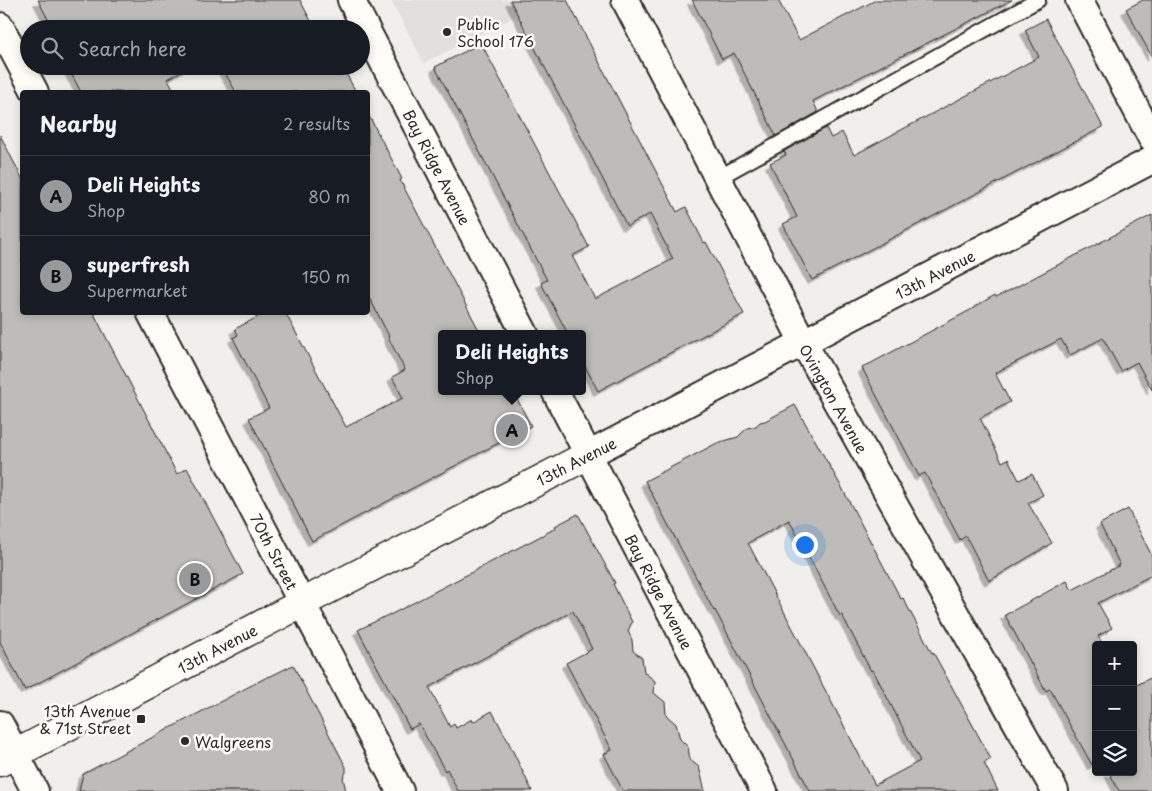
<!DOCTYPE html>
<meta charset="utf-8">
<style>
:root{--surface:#171b24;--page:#20242c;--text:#f1f3f6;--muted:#9ea1a6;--line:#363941;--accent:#98999b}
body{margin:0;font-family:"Playpen Sans",sans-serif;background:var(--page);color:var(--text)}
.controls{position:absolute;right:15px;bottom:15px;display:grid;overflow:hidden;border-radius:5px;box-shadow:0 2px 8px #0003}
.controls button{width:45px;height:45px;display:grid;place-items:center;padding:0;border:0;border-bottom:1px solid var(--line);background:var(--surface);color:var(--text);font:25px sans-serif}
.you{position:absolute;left:804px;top:544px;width:18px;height:18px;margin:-12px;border:4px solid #fff;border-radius:50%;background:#1a73e8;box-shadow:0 0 0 8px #1a73e833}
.badge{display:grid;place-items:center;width:32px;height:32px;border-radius:50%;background:var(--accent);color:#111;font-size:16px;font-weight:700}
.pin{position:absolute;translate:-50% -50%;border:2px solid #fff;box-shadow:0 1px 5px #0006}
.popup{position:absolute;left:438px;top:330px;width:148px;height:65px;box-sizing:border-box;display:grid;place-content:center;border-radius:5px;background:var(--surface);filter:drop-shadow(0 1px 4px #0005);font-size:16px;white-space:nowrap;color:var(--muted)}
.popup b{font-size:19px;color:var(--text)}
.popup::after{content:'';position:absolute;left:50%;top:100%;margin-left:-10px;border:10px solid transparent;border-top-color:var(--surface)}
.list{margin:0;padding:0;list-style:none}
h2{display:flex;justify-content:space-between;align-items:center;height:65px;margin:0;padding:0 20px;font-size:21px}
h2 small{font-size:16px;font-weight:400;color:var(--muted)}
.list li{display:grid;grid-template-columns:32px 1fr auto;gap:15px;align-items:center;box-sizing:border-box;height:80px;padding:0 20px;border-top:1px solid var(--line)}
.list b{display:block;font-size:19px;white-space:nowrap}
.list p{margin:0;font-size:16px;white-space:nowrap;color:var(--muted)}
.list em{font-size:16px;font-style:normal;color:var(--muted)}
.icon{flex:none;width:28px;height:28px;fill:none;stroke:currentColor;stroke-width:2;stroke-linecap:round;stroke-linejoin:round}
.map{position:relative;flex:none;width:1152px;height:791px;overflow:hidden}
.search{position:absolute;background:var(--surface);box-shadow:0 2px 8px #0003;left:20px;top:20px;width:350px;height:55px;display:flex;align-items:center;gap:12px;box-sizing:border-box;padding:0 18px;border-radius:28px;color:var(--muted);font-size:19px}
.panel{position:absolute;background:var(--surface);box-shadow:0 2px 8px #0003;left:20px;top:90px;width:350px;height:225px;border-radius:5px}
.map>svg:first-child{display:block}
.built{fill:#e1e0dc}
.building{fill:#bdbcb8;stroke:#2b2b2b;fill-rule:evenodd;filter:url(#shadow)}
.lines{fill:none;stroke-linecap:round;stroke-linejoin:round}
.lane-casing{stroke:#2b2b2b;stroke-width:18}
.street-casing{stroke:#2b2b2b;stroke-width:30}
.secondary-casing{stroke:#2b2b2b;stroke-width:31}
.lane{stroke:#fdfcf7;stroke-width:14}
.street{stroke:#fdfcf7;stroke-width:26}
.secondary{stroke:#fdfcf7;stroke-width:28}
.poi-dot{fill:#2b2b2b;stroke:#fdfcf7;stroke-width:2}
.labels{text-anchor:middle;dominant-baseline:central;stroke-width:5;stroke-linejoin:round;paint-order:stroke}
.poi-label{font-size:15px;fill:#2b2b2b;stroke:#fdfcf7;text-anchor:start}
.street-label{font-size:15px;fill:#2b2b2b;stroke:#fdfcf7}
</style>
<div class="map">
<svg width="1152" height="791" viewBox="0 0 1152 791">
<defs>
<filter id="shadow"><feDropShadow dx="-4.5" dy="4.5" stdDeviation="0" flood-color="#0004"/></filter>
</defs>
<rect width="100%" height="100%" fill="#f0efeb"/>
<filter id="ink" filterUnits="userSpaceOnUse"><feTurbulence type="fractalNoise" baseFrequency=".02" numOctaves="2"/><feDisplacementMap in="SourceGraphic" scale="10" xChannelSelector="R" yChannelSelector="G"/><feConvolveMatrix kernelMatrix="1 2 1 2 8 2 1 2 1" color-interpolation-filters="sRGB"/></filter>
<g filter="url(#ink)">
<path class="built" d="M391 0H547L424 63Z"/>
<g class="building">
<path d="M38 0H300L314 27 311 29H53Z"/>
<path d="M510 0H567L677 212 686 207 704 243 706 242 744 314 598 391 582 360V334H568L541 283 547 280 435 67 481 43 589 247 572 256 595 299 673 259 650 214 627 226Z"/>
<path d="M692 0H778L799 40 876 0H1012L813 101 818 112 776 136 734 53 722 59Z"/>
<path d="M1143 0H1152V57L1126 9Z"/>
<path d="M1046 19 1103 127 812 280 783 224 797 217 770 163 786 155 784 151 826 128 831 138 842 132 854 155 1039 57 1025 30Z"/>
<path d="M67 66H190L168 79 175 92H81Z"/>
<path d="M221 66H342L356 92H236Z"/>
<path d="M368 114 402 179 400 180 481 334H442V391H513L531 426 312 541 249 418 269 408 233 338 238 335 235 329 267 312H285L346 427 403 398 392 377 405 370 388 337 389 336 368 295Z"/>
<path d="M0 135 22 178V312H93L177 474 187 468 243 574 25 690 0 642Z"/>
<path d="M1152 215V390L1137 362 1121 371 1103 338 1070 355 1061 339 995 373 1010 402 980 418 1002 462 1008 459 1019 480 1032 474 1043 495 1028 503 1052 543 989 581 966 536 960 540 925 473 919 476 862 368 974 308V307L995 295 996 297 1018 286Z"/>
<path d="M795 405 841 486 901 599 903 598 932 653 933 652 991 759 984 763 998 791H810L733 644 715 610 714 611 645 481 717 443 738 437 747 428 756 426 760 422 765 421ZM789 520 811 561 840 616 842 615 871 671 873 670 920 761 875 785 748 543Z"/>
<path d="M1128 509 1152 556V575L1098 603 1112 628 1098 636 1103 645H1096V763L1092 765 1050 689 1046 691 1005 615 1067 581 1072 590 1120 565 1100 524Z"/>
<path d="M578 514 615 583 613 584 632 622 628 631 632 640 633 651 642 658 644 672 655 681 654 693 665 702 666 715 676 724 680 739 688 747 690 760 699 767 705 791H623L604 754 612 750 566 663 592 649 573 611 429 687 450 727 454 724 456 728 472 719 473 722 492 711 508 741 532 791H458L447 769 445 771 419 724 410 729 358 630 390 614V615L556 528 555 526Z"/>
<path d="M293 665 346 767V772L343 778 346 791H79L83 774 269 676V677Z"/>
<path d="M1152 677V791H1119L1109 772H1133V687Z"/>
</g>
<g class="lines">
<defs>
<path id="lane" d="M718 178 1038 0"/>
<g id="street">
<path id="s1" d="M351 0 525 334"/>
<path id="s2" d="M625 0 803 342 1055 791"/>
<path d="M1079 0 1152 139"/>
<path d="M0 26 35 92"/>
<path id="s3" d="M150 312 400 791"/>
<path id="s4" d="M555 391 764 791"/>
<path id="s5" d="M588 455 1152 160"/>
<path d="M0 724 35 791"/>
</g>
<g id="secondary">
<path id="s6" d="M0 762 329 589 588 455"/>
</g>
</defs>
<use href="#lane" class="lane-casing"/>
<use href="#street" class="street-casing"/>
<use href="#secondary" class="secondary-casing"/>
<use href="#lane" class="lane"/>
<use href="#street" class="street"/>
<use href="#secondary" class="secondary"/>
</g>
</g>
<g class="poi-dot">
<circle cx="447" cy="32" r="5"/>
<rect x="136" y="714" width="10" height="10" rx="2.5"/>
<circle cx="185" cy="741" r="5"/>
</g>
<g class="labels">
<g class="poi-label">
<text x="457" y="23">Public<tspan x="457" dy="17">School 176</tspan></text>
<text x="131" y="710" text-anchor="end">13th Avenue<tspan x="131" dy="17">&amp; 71st Street</tspan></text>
<text x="195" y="741">Walgreens</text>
</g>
<g class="street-label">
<text stroke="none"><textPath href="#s1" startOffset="188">Bay Ridge Avenue</textPath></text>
<text stroke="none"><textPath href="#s5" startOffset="391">13th Avenue</textPath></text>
<text stroke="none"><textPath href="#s2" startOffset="450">Ovington Avenue</textPath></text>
<text transform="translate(576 461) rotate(-27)">13th Avenue</text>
<text stroke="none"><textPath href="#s3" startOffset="270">70th Street</textPath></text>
<text stroke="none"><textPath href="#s4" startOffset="226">Bay Ridge Avenue</textPath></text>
<text stroke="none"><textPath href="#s6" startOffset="245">13th Avenue</textPath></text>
</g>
</g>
</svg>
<div class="controls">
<button>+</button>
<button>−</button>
<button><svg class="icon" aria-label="layers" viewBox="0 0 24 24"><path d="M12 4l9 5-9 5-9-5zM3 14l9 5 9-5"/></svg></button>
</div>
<div class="you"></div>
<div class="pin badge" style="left:512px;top:430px">A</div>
<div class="popup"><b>Deli Heights</b>Shop</div>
<div class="pin badge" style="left:195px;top:579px">B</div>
<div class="search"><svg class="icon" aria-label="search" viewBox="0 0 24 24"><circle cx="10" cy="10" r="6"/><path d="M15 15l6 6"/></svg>Search here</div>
<section class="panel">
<h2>Nearby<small>2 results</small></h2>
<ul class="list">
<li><span class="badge">A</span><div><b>Deli Heights</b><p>Shop</p></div><em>80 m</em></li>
<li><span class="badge">B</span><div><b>superfresh</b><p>Supermarket</p></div><em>150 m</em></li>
</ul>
</section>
</div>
